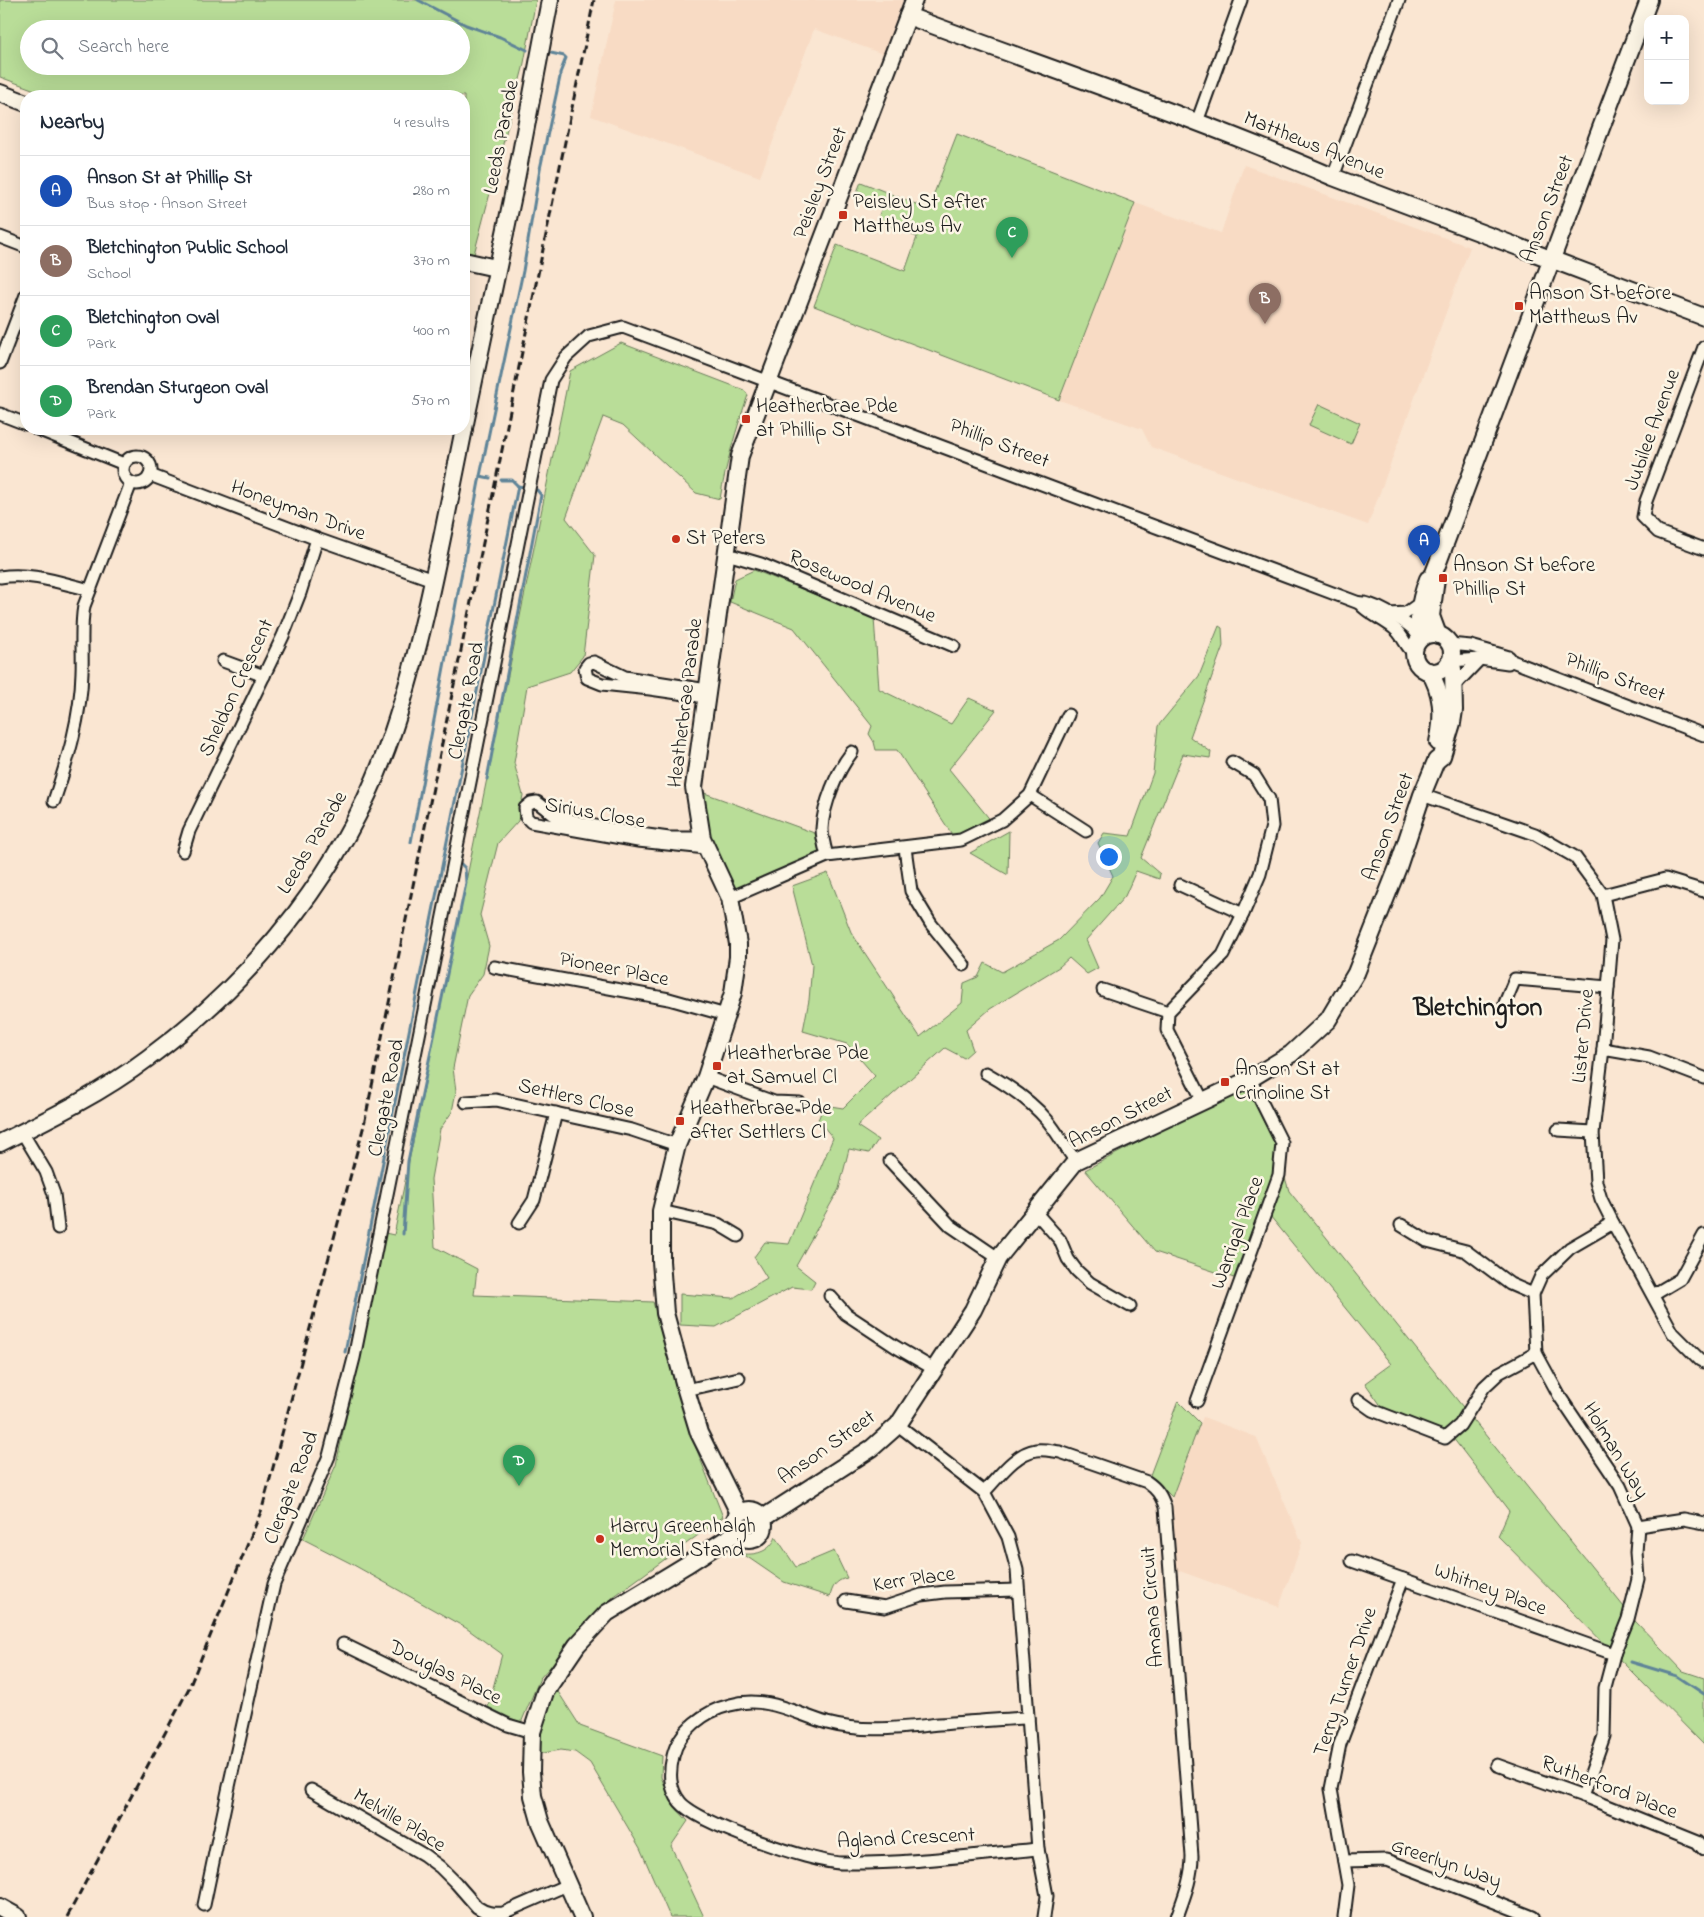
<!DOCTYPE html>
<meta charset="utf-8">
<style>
:root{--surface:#fff;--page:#f2f2f3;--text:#1f2937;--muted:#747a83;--line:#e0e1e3;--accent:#0b8043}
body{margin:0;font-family:"Indie Flower",sans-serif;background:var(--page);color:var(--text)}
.controls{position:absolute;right:15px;top:15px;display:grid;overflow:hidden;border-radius:10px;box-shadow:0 5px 20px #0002}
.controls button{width:45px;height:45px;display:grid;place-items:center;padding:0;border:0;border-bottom:1px solid var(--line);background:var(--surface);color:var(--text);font:25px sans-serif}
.you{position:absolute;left:1108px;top:856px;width:18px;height:18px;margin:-12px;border:4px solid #fff;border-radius:50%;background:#1a73e8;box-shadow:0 0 0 8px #1a73e833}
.badge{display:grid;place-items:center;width:32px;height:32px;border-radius:50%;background:var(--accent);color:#fff;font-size:16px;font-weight:700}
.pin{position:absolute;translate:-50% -41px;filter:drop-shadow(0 1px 2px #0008)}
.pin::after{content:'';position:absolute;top:26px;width:18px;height:15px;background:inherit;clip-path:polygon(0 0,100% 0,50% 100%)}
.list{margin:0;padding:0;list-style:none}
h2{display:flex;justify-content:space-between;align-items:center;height:65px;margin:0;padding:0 20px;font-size:21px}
h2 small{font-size:16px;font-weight:400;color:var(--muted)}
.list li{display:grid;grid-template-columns:32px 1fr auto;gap:15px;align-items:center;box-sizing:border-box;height:70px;padding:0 20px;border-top:1px solid var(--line)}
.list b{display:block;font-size:19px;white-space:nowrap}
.list p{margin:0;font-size:16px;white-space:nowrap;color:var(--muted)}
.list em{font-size:16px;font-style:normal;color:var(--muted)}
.icon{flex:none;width:28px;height:28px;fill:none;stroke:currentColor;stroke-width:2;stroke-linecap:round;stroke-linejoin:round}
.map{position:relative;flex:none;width:1704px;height:1917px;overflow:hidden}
.search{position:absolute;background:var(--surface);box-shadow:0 5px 20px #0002;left:20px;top:20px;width:450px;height:55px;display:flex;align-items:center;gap:12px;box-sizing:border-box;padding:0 18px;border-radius:28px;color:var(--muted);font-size:19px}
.panel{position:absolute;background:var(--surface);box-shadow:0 5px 20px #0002;left:20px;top:90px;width:450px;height:345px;border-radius:20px}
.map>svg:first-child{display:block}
.built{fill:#f8dbc4}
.green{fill:#b9dd98;stroke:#6a7c5a;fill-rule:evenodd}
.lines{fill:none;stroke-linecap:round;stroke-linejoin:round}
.stream{stroke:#5e8498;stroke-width:3}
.street-casing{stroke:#1c1c1c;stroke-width:15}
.secondary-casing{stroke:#1c1c1c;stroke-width:20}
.street{stroke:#fcf5e5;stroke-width:11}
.secondary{stroke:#fcf5e5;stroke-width:16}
.rail{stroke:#1c1c1c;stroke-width:3;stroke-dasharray:8 4;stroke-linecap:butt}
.poi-dot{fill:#c8321e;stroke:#fcf5e5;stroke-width:2}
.labels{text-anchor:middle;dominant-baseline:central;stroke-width:5;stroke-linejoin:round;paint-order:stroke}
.street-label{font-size:21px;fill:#1c1c1c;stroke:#fcf5e5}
.poi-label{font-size:21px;fill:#1c1c1c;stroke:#fcf5e5;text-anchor:start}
.district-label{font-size:26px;font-weight:bold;fill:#1c1c1c;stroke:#fcf5e5}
</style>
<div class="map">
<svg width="1704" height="1917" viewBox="0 0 1704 1917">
<rect width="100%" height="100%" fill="#fae6d2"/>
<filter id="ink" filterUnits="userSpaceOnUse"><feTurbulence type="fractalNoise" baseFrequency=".02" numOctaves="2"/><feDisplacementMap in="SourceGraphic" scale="10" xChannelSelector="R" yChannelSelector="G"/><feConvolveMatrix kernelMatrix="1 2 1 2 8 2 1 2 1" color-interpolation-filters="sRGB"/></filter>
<g filter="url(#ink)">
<g class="built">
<path d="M616 0H903L883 54 814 29 760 177 591 116Z"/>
<path d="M1244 165 1470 247 1368 525 1151 447 1142 429 1059 400 1135 203 1221 233Z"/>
<path d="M1203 1417 1256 1437 1302 1543 1279 1607 1177 1570 1172 1497Z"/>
</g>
<g class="green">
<path d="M0 0H536L523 68 474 254 464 251V96H51L0 77ZM29 29H461V66H29Z"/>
<path d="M957 134 1135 203 1059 400 814 306 837 245 905 271 917 237 877 221 882 207 855 197 861 182 928 209Z"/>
<path d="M621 343 744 390 748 395C736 430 726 463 720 499L696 493 623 425 603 417 566 518 595 555 583 656 570 672 527 686 514 763 523 795 518 821 498 843 480 915 489 946 483 974 468 995 453 1068 456 1091 452 1112 440 1129 431 1179 435 1247 477 1269 474 1295 653 1302 689 1430 723 1517 613 1597 540 1678 521 1723 488 1707 502 1654 466 1628 352 1564 303 1539 336 1465 385 1233 394 1235 570 371Z"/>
<path d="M1319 404 1360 423 1351 444 1309 425Z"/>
<path d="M754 570 874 618 879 689 951 724 969 698 996 710 949 769 992 822 955 839 897 750H876L874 742 869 734 872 726 794 628 730 602 735 579Z"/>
<path d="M1219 626 1222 628 1223 646 1190 737 1211 752 1210 758 1183 754 1141 858 1160 874 1159 879 1136 871 1125 896 1086 940 1098 968 1087 974 1069 958 1059 967 990 1009 966 1030 973 1050 964 1058 945 1048 857 1126 878 1140 869 1153 849 1149 839 1189 796 1266 815 1281 811 1289 792 1287 716 1327 680 1325V1294L733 1298 767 1278 754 1257 765 1242 789 1244 833 1138 818 1120 824 1105 843 1108 875 1076 847 1044 803 1031 809 1000 812 965 792 886 828 873 851 932 920 1037 962 1003 964 983 978 977 985 963 1002 972 1059 940 1100 898 1113 876 1098 843 1104 833 1130 836 1153 773 1158 726 1199 676Z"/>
<path d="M699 791 817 834 819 855 732 890 710 842Z"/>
<path d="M1009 831 1008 875 970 853Z"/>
<path d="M1246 1086 1276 1147 1289 1191 1636 1622 1683 1671 1704 1678V1745L1498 1536 1509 1511 1446 1429 1440 1431 1382 1407 1365 1383 1391 1364 1261 1205 1234 1278 1155 1252 1085 1170Z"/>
<path d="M1178 1401 1200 1423 1172 1497 1150 1475Z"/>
<path d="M776 1537 796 1567 834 1551 847 1578C836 1580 832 1587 830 1597L784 1582 743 1554C758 1555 770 1551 776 1537Z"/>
<path d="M555 1687 580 1726 662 1756 661 1777 673 1805 688 1821 671 1846 704 1917H670L640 1848 590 1763 575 1752 561 1750 537 1754 543 1718Z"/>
</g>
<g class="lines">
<g class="stream">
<path d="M418 0 466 25 500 37 527 50"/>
<path d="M490 478 480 476 523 271 540 169 560 77V73L566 58 564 56 551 53"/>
<path d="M501 480H512L518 486 524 487"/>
<path d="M487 779 541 495 537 490"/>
<path d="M411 842 480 476"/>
<path d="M403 1234 408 1161 466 883 465 868 461 864"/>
<path d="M345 1352 518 486"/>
<path d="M1631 1662 1677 1676 1704 1694"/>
</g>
<defs>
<g id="street">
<path d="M1197 122 1241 0"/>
<path d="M1333 177 1399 0"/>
<path d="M0 237 26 247"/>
<path d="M1704 347 1646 501 1643 517 1658 532 1704 549"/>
<path d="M0 363 26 295"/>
<path d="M0 414 26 424"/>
<path d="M37 429 124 464"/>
<circle cx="137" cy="470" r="14"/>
<path d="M150 475 317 539 433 580"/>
<path d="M727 554 761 564 954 646"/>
<path d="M0 577C31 572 61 583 90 590"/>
<path d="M1359 603C1369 615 1386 620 1397 631 1404 638 1406 647 1414 653"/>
<path d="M1390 614 1406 613 1420 603"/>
<path d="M1449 644 1471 646 1509 657 1512 661 1704 735"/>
<path d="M223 661 264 676"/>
<path d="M1450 661 1480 659 1508 663"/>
<path d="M1454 686 1480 659"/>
<path d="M706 697 650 689 602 684 587 678 585 668 589 663 594 662 625 677 707 690"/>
<path d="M1030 795 1086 831"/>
<path d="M1422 795 1535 834 1575 857 1603 895 1612 940 1603 1049 1593 1132 1596 1182 1601 1199 1613 1223 1673 1333 1700 1360 1704 1362"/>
<path d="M54 801C68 759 81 717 82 672 83 649 80 629 84 606L131 483"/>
<path d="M702 838H669L633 833 585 824 554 815 537 802 531 803 525 808 526 817 531 822 638 841 706 848"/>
<path d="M905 848 911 891 931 924 964 965"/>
<path d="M183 851 189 831 283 636 300 593 317 539"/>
<path d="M827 856C825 848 822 837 822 829 823 805 837 771 852 752"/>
<path d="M1180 885 1243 914"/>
<path d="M1603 895 1665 879 1704 891"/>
<path d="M730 898 827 856 961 840 1002 820 1030 795 1068 715"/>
<path d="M494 967 669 999 726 1015"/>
<path d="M1103 990 1168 1012"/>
<path d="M1505 1003 1515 979 1608 987"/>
<path d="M1603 1049 1649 1057 1704 1078"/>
<path d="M986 1073C1009 1086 1030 1100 1047 1120 1058 1133 1065 1148 1076 1161"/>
<path d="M706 1077 774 1102 800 1103"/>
<path d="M1203 1101 1167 1030 1168 1012 1223 955 1243 914 1260 874 1272 826 1269 799 1254 775 1232 762"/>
<path d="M466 1102 496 1100 632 1130 677 1145"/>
<path d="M1558 1130 1593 1132"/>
<path d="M22 1132 46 1172 54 1194 58 1228"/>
<path d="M890 1161 951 1226 998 1258"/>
<path d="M661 1211 718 1224 738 1236"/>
<path d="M1036 1213 1060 1240 1068 1259 1077 1271 1090 1283 1130 1306"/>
<path d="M519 1223 534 1200 556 1113"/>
<path d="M1401 1225 1427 1241 1466 1251 1510 1284 1533 1294"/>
<path d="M1653 1295 1680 1279 1704 1235"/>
<path d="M830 1296 846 1314 896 1347 934 1369"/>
<path d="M686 1390 739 1378"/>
<path d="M1358 1400 1372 1410 1445 1438 1460 1425 1484 1387 1499 1373 1536 1353"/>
<path d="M1197 1401 1279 1175 1282 1143 1250 1079"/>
<path d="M898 1425 984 1492 1008 1537 1017 1570 1038 1849 1047 1896 1044 1917"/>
<path d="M984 1492C998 1478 1015 1453 1036 1450 1044 1449 1052 1451 1060 1452L1147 1482C1157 1489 1161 1495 1165 1507L1192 1856C1192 1878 1184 1897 1177 1917"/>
<path d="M1638 1526 1684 1519 1704 1523"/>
<path d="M1352 1561 1614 1654"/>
<path d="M846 1601 885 1607 921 1595 945 1592 1018 1590"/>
<path d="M343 1644 508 1725 532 1732"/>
<path d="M1028 1718C998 1719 969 1722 939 1724 901 1728 864 1733 827 1723 794 1713 766 1695 730 1705 705 1711 679 1730 673 1756 669 1773 669 1788 680 1802 698 1824 811 1862 841 1863 907 1864 973 1855 1038 1849"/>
<path d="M1497 1765 1583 1796 1697 1842 1704 1850"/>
<path d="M311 1790 424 1855 440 1867 456 1883 477 1907C486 1913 492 1914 503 1913L567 1885"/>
<path d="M1583 1796 1604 1736 1605 1688 1614 1654 1628 1619 1638 1579 1636 1552 1638 1526 1620 1486 1560 1397 1536 1353 1533 1294 1541 1276 1570 1248 1613 1223"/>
<path d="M1344 1861 1387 1860 1533 1917"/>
<path d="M204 1905 228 1791 274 1584 329 1456 354 1358 551 380 566 357 589 336 623 327 1359 603C1371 601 1403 620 1413 629 1416 632 1418 636 1419 640"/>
<path d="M1344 1917 1348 1885 1331 1789 1340 1744 1403 1579"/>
</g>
<g id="secondary">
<path d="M908 16C1050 69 1194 117 1333 177L1704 317"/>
<path d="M0 93 26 103"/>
<path d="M464 261 496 268"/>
<path d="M464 428 513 195 550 0"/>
<circle cx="1433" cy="653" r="19"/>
<path d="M1438 635 1431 616 1436 579 1434 573 1649 0"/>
<path d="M1422 637C1415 619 1421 597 1428 579"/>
<path d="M1429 671C1443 693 1444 717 1438 742"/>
<path d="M0 1143C51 1118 103 1092 148 1058 259 976 349 863 393 731 426 633 443 530 464 429"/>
<circle cx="749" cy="1525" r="15"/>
<path d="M739 1513 699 1433 686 1390 665 1313 661 1261V1211L677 1145 706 1077 726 1015 733 993 738 957V944L730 898 702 838 694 787 740 456 914 0"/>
<path d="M763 1518 872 1448 898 1425 973 1310 998 1258 1076 1161 1250 1079 1291 1054 1328 1020 1356 973 1398 867 1422 795 1436 761 1442 756 1452 723 1454 710 1453 669 1448 664"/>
<path d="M0 1907 18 1917"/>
<path d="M582 1917 540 1821 533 1796 531 1772 532 1732 545 1692 577 1645 607 1613 686 1565 736 1533"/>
</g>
</defs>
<use href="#street" class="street-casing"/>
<use href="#secondary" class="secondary-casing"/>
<use href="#street" class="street"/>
<use href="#secondary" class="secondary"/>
<path class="rail" d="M67 1917 189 1688 262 1509 364 1125 594 0"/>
</g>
</g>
<g class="poi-dot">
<rect x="838" y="210" width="10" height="10" rx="2.5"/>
<rect x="1514" y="301" width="10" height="10" rx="2.5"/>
<rect x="741" y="414" width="10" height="10" rx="2.5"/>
<circle cx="676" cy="539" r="5"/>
<rect x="1438" y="573" width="10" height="10" rx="2.5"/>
<rect x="712" y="1061" width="10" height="10" rx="2.5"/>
<rect x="1220" y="1077" width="10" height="10" rx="2.5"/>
<rect x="675" y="1116" width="10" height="10" rx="2.5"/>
<circle cx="600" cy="1539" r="5"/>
</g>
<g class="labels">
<g class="street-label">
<text transform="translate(502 137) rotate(-79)">Leeds Parade</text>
<text transform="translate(1314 146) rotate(22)">Matthews Avenue</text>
<text transform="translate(821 183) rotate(-69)">Peisley Street</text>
<text transform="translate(1548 209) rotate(-69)">Anson Street</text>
<text transform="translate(1653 430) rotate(-70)">Jubilee Avenue</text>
<text transform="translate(999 444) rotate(21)">Phillip Street</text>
<text transform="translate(298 511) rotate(20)">Honeyman Drive</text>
<text transform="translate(862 587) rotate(23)">Rosewood Avenue</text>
<text transform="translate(1615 678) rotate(21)">Phillip Street</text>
<text transform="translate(237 688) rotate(-65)">Sheldon Crescent</text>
<text transform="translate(467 701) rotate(-79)">Clergate Road</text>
<text transform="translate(686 703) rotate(-83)">Heatherbrae Parade</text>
<text transform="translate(595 814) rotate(10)">Sirius Close</text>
<text transform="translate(1389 827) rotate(-70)">Anson Street</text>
<text transform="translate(313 843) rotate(-59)">Leeds Parade</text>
<text transform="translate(614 970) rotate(11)">Pioneer Place</text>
<text transform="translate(1584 1036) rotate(-85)">Lister Drive</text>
<text transform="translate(387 1098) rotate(-79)">Clergate Road</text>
<text transform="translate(576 1099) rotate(13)">Settlers Close</text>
<text transform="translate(1121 1118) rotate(-27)">Anson Street</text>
<text transform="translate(1238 1233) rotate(-70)">Warrigal Place</text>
<text transform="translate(827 1448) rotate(-35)">Anson Street</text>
<text transform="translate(1615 1451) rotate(59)">Holman Way</text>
<text transform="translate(292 1488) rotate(-69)">Clergate Road</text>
<text transform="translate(914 1580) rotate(-8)">Kerr Place</text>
<text transform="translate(1490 1590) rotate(20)">Whitney Place</text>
<text transform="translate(1153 1607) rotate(-94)">Amana Circuit</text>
<text transform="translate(445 1673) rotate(26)">Douglas Place</text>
<text transform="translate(1346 1682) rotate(-71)">Terry Turner Drive</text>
<text transform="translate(1609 1788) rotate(21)">Rutherford Place</text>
<text transform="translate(399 1821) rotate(31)">Melville Place</text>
<text transform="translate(906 1839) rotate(-3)">Agland Crescent</text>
<text transform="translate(1446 1864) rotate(19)">Greerlyn Way</text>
</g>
<g class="poi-label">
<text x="853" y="203">Peisley St after<tspan x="853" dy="24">Matthews Av</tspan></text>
<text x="1529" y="294">Anson St before<tspan x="1529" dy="24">Matthews Av</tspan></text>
<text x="756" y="407">Heatherbrae Pde<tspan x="756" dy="24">at Phillip St</tspan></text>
<text x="686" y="539">St Peters</text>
<text x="1453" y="566">Anson St before<tspan x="1453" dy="24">Phillip St</tspan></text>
<text x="727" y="1054">Heatherbrae Pde<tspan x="727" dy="24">at Samuel Cl</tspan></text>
<text x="1235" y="1070">Anson St at<tspan x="1235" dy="24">Crinoline St</tspan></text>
<text x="690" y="1109">Heatherbrae Pde<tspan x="690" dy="24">after Settlers Cl</tspan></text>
<text x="610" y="1527">Harry Greenhalgh<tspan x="610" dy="24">Memorial Stand</tspan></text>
</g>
<g class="district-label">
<text x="1478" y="1009">Bletchington</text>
</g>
</g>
</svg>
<div class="controls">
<button>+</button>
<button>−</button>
</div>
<div class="you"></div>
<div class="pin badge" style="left:1424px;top:566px;background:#1a4fb4">A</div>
<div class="pin badge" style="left:1265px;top:324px;background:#8d6e63">B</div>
<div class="pin badge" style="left:1012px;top:258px;background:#2e9e5b">C</div>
<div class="pin badge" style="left:519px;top:1486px;background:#2e9e5b">D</div>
<div class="search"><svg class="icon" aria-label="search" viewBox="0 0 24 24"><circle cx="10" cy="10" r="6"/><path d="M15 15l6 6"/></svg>Search here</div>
<section class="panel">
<h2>Nearby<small>4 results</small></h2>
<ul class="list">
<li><span class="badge" style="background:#1a4fb4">A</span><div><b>Anson St at Phillip St</b><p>Bus stop · Anson Street</p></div><em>280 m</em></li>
<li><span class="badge" style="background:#8d6e63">B</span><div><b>Bletchington Public School</b><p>School</p></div><em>370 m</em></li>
<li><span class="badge" style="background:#2e9e5b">C</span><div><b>Bletchington Oval</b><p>Park</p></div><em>400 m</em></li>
<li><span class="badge" style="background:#2e9e5b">D</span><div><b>Brendan Sturgeon Oval</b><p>Park</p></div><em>570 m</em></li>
</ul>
</section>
</div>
